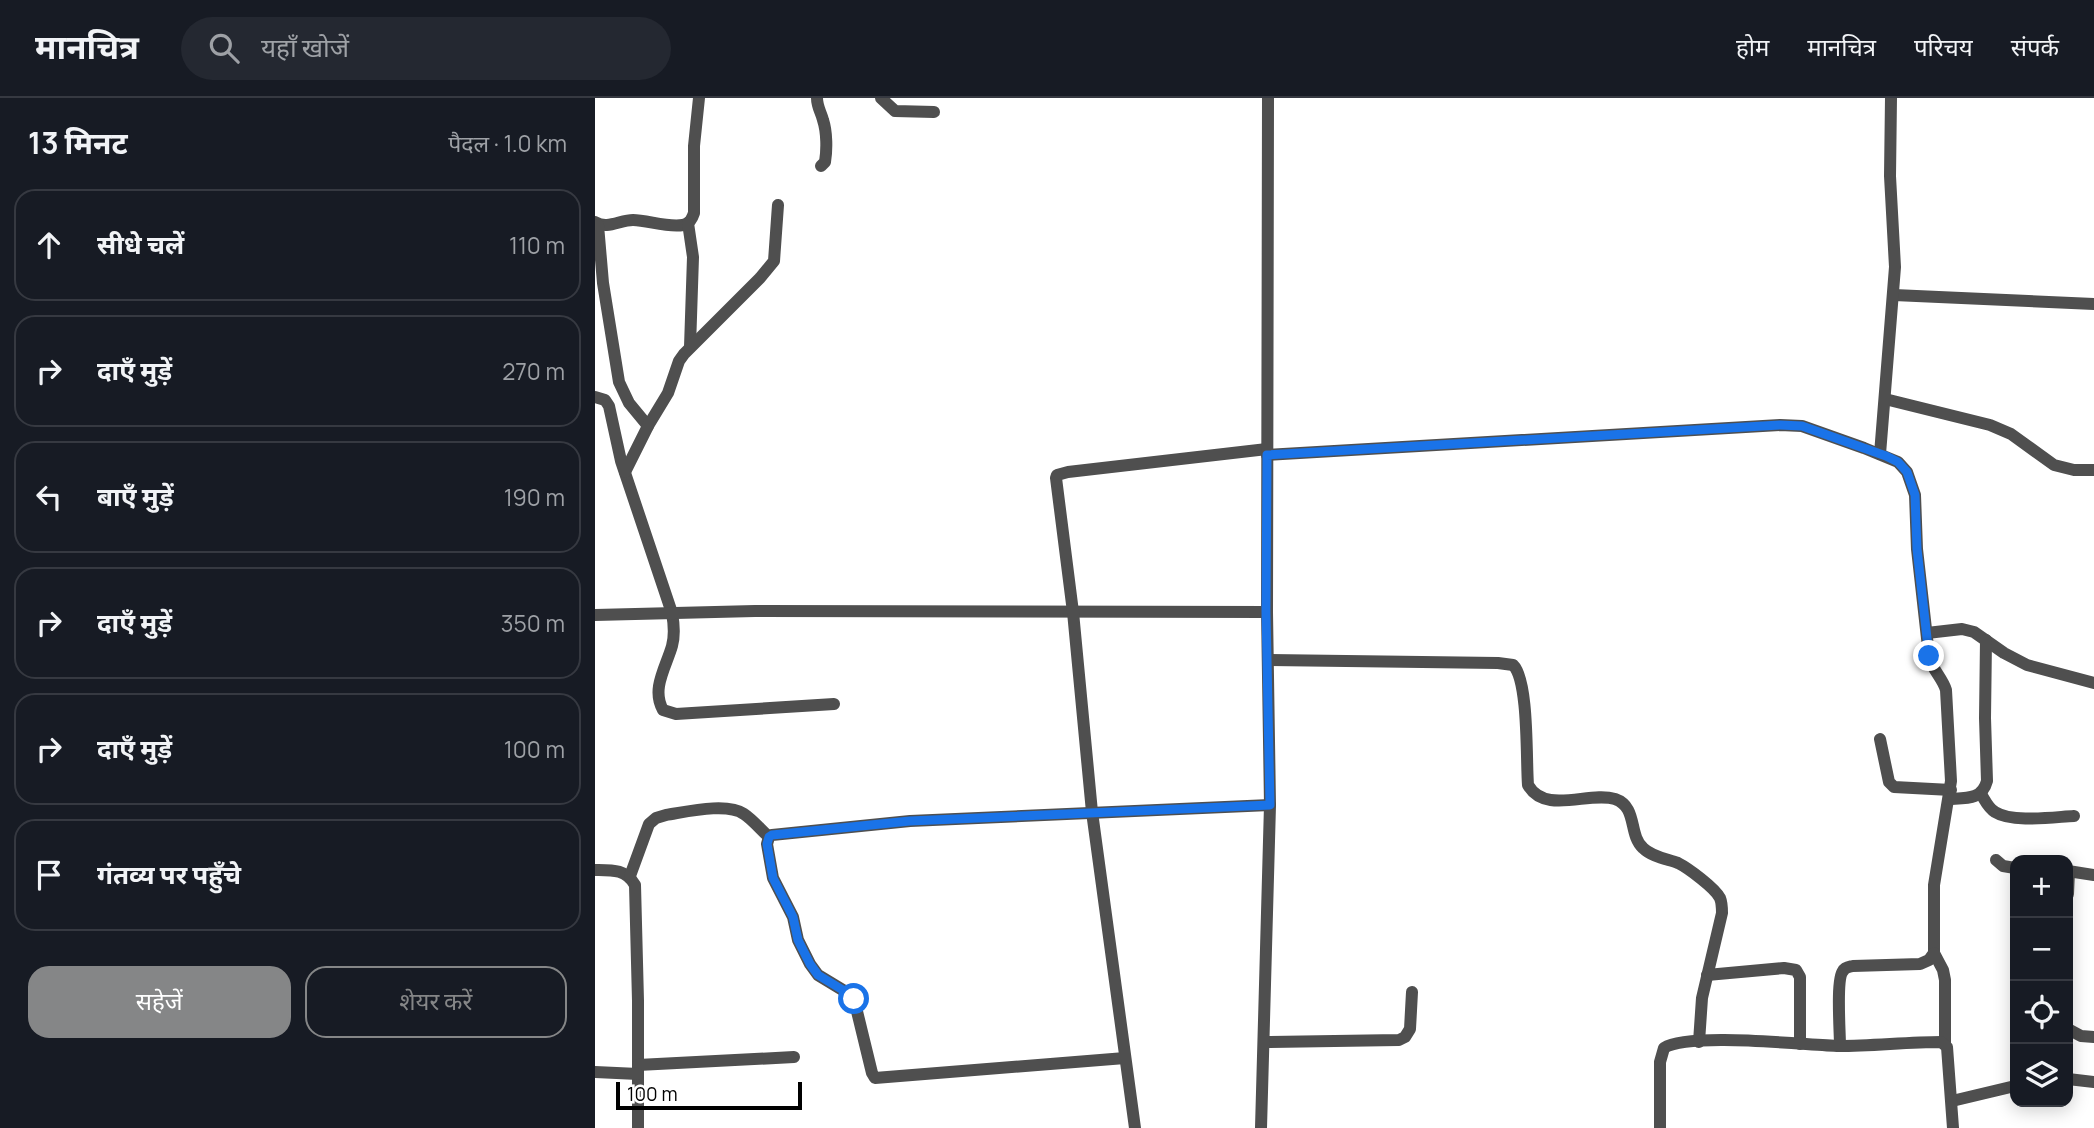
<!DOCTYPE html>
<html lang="hi">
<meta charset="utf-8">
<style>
:root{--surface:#171b24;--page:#242831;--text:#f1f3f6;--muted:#9ea1a6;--line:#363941;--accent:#858687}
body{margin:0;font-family:Manrope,"Noto Sans Devanagari",sans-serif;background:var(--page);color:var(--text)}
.controls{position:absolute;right:21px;bottom:21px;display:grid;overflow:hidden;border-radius:14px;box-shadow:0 4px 18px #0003}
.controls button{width:63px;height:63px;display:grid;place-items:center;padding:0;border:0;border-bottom:2px solid var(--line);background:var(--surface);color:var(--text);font:35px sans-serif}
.scale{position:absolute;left:21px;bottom:18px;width:186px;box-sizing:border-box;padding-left:7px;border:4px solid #000;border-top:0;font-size:19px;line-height:24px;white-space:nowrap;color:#000;-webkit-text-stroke:5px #fff;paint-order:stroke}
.stop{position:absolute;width:21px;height:21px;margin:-16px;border:5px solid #1a73e8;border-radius:50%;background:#fff}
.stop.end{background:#1a73e8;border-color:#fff;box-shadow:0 2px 7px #0008}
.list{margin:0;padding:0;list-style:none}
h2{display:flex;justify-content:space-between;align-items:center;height:91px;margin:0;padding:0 28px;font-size:30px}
h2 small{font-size:23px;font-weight:400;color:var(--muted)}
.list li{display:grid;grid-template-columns:46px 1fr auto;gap:21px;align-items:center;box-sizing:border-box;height:112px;margin:0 14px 14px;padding:0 14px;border:2px solid var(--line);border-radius:21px}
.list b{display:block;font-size:26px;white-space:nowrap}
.list em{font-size:23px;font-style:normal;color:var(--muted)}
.actions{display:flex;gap:14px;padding:21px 28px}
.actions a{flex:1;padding:16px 0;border:2px solid var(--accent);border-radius:21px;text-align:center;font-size:24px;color:var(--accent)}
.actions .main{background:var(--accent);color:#fff}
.icon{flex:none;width:38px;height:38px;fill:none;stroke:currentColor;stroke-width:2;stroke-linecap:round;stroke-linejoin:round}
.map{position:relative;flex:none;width:1499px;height:1030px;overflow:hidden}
header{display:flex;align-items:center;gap:42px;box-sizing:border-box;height:98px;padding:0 35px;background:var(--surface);border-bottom:2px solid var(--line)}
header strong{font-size:33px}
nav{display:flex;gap:38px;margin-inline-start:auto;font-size:24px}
.search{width:490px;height:63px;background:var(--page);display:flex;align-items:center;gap:18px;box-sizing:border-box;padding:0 24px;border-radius:38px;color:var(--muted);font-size:26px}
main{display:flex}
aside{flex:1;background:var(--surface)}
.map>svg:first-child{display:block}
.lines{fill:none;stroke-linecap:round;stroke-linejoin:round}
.minor{stroke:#4f4f4f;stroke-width:12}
.route{stroke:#1a73e8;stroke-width:9}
</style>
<header>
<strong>मानचित्र</strong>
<div class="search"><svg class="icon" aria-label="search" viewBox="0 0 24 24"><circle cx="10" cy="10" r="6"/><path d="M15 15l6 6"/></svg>यहाँ खोजें</div>
<nav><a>होम</a><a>मानचित्र</a><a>परिचय</a><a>संपर्क</a></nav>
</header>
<main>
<aside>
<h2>13 मिनट<small>पैदल · 1.0 km</small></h2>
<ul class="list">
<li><svg class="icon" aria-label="ahead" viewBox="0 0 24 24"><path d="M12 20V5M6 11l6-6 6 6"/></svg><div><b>सीधे चलें</b></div><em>110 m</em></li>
<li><svg class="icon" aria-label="right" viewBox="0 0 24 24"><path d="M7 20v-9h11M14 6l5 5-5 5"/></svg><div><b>दाएँ मुड़ें</b></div><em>270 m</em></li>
<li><svg class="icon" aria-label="left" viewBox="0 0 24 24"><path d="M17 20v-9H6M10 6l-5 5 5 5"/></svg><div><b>बाएँ मुड़ें</b></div><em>190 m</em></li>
<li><svg class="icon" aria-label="right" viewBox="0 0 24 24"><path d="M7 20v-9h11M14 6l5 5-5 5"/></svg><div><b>दाएँ मुड़ें</b></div><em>350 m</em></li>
<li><svg class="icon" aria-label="right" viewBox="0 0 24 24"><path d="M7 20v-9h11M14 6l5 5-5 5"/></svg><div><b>दाएँ मुड़ें</b></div><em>100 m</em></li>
<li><svg class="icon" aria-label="arrive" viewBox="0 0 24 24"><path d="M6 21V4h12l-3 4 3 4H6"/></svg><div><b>गंतव्य पर पहुँचे</b></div></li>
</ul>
<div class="actions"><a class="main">सहेजें</a><a>शेयर करें</a></div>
</aside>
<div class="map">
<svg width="1499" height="1030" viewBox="0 0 1499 1030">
<rect width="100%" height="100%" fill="#fff"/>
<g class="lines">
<g class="minor">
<path d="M222 0C222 9 226 14 228 22 232 34 232 52 230 64L226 68"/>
<path d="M286 0 300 13 339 14"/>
<path d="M0 124C12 132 25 122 38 122 52 122 73 130 88 127 95 125 97 121 99 115V48L104 0"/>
<path d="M93 125 98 159 95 249"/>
<path d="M3 127 8 185 24 284 34 305 53 328"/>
<path d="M1299 197 1499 206"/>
<path d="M0 299 10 302 14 308 26 363 77 515C79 526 80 537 77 548 71 569 56 591 68 612L81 616 239 606"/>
<path d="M1290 301 1395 327 1416 336 1459 367 1479 372H1499"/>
<path d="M1285 356 1300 169 1295 78 1296 0"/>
<path d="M672 357 1185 327 1207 328 1269 350 1303 364 1312 374 1320 397 1322 451 1334 558C1337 572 1347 579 1351 592L1356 683 1339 787V855L1334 862 1325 866 1258 868C1254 869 1250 869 1248 873 1241 881 1245 934 1245 948"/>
<path d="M30 374 53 328 73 295 84 263 89 256 165 180 179 163 183 107"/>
<path d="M0 517 160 513 672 514"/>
<path d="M1332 535 1367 531 1379 534 1409 555 1432 567 1499 585"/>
<path d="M673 562 903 565 918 567C934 582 931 663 933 687 950 717 994 693 1020 701 1043 709 1033 736 1048 750 1057 759 1072 761 1083 765 1093 770 1120 790 1125 800 1127 805 1127 810 1127 815L1107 900 1104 944"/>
<path d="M1285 641 1294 684 1299 689 1356 692"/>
<path d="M1386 696C1390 702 1393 710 1400 714 1417 725 1459 719 1479 718"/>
<path d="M1354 701C1371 700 1387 702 1392 683L1390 620 1391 542"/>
<path d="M1401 762 1408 768 1420 770"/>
<path d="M0 772C17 772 31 771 40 787L43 903V1030"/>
<path d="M1473 773 1499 777"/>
<path d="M35 778 54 726 61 720 71 717C91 714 132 704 149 716 158 722 166 732 174 739"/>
<path d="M1473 796 1474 773"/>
<path d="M1339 855 1348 872 1350 882V946"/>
<path d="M1112 877 1189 870 1201 872 1205 879V946"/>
<path d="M1473 931 1486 938 1499 939"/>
<path d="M669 944 804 942 810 939 815 931 817 894"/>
<path d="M530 960 280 980 277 975 259 901 256 897 223 877 215 866 203 842 198 819 178 780 172 746 174 739 177 737 315 723 675 707"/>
<path d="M43 967 199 959"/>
<path d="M0 974 43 976"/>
<path d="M1473 981 1499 984"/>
<path d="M1357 1003 1420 988"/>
<path d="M540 1030 497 714 478 514 461 380 462 377 473 374 672 351"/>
<path d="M666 1030 675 707 672 514 673 0"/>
<path d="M1065 1030V964L1069 950C1094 934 1209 947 1244 948 1278 948 1312 944 1346 944L1352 949 1358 1030"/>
</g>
</g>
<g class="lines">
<path class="route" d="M259 901 256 897 223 877 215 866 203 842 198 819 178 780 172 746 174 739 177 737 315 723 675 707 671 514 672 357 1185 327 1207 328 1291 358 1303 364 1312 374 1320 397 1322 451 1334 558"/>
</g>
</svg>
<div class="controls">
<button>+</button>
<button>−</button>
<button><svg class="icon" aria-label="locate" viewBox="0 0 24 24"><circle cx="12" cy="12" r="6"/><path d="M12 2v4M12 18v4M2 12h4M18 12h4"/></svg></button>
<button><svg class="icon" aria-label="layers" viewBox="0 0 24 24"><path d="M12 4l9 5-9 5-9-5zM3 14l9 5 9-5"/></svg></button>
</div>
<div class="scale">100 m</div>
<div class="stop" style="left:259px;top:901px"></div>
<div class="stop end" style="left:1334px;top:558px"></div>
</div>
</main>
